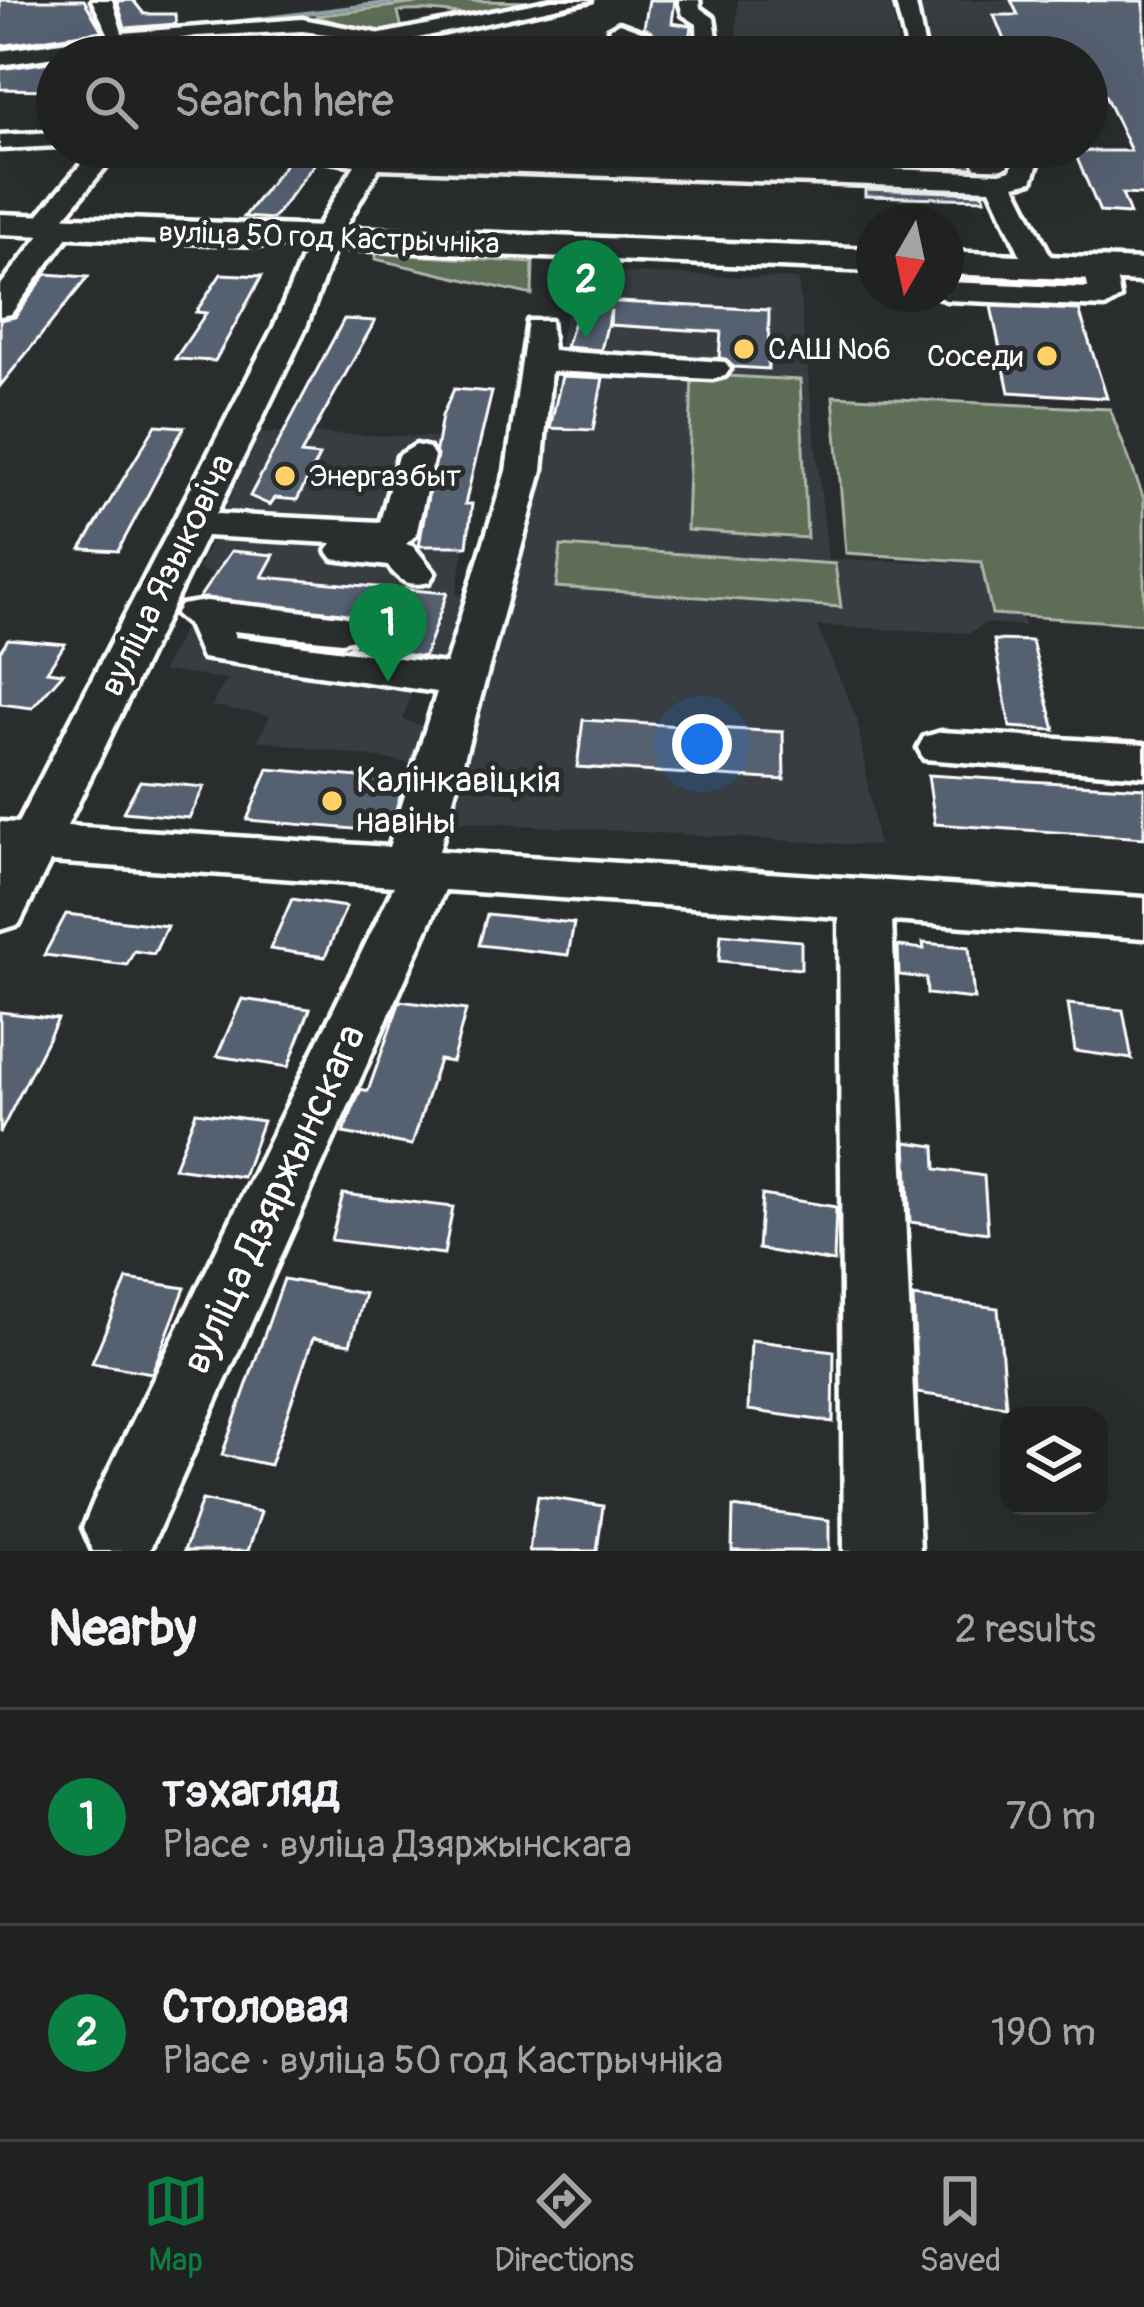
<!DOCTYPE html>
<meta charset="utf-8">
<style>
:root{--surface:#202222;--page:#2d2f2f;--text:#f1f3f6;--muted:#a2a4a5;--line:#3d3f40;--accent:#0b8043}
body{margin:0;font-family:Pangolin,sans-serif;background:var(--page);color:var(--text)}
.controls{position:absolute;right:36px;bottom:36px;display:grid;overflow:hidden;border-radius:24px;box-shadow:0 12px 48px #0002}
.controls button{width:108px;height:108px;display:grid;place-items:center;padding:0;border:0;border-bottom:3px solid var(--line);background:var(--surface);color:var(--text);font:60px sans-serif}
.compass{position:absolute;left:856px;top:204px;width:108px;height:108px;border-radius:50%;background:var(--surface);box-shadow:0 12px 48px #0002;rotate:189deg}
.you{position:absolute;left:702px;top:744px;width:42px;height:42px;margin:-30px;border:9px solid #fff;border-radius:50%;background:#1a73e8;box-shadow:0 0 0 18px #1a73e833}
.badge{display:grid;place-items:center;width:78px;height:78px;border-radius:50%;background:var(--accent);color:#fff;font-size:39px;font-weight:700}
.pin{position:absolute;translate:-50% -99px;filter:drop-shadow(0 3px 6px #0008)}
.pin::after{content:'';position:absolute;top:63px;width:42px;height:36px;background:inherit;clip-path:polygon(0 0,100% 0,50% 100%)}
.list{margin:0;padding:0;list-style:none}
h2{display:flex;justify-content:space-between;align-items:center;height:156px;margin:0;padding:0 48px;font-size:51px}
h2 small{font-size:39px;font-weight:400;color:var(--muted)}
.list li{display:grid;grid-template-columns:78px 1fr auto;gap:36px;align-items:center;box-sizing:border-box;height:216px;padding:0 48px;border-top:3px solid var(--line)}
.list b{display:block;font-size:45px;white-space:nowrap}
.list p{margin:0;font-size:39px;white-space:nowrap;color:var(--muted)}
.list em{font-size:39px;font-style:normal;color:var(--muted)}
.icon{flex:none;width:66px;height:66px;fill:none;stroke:currentColor;stroke-width:2;stroke-linecap:round;stroke-linejoin:round}
.map{position:relative;flex:none;width:1144px;height:1551px;overflow:hidden}
.search{position:absolute;background:var(--surface);box-shadow:0 12px 48px #0002;left:36px;right:36px;top:36px;height:132px;display:flex;align-items:center;gap:30px;box-sizing:border-box;padding:0 42px;border-radius:66px;color:var(--muted);font-size:45px}
.sheet{height:588px;background:var(--surface)}
nav{display:flex;justify-content:space-around;align-items:center;box-sizing:border-box;height:168px;border-top:3px solid var(--line);background:var(--surface);font-size:33px;color:var(--muted)}
nav a{display:grid;justify-items:center;gap:6px}
nav .on{color:var(--accent)}
.map>svg:first-child{display:block}
.built{fill:#373c42}
.green{fill:#5d6d56;stroke:#aeb6aa;stroke-width:3}
.lines{fill:none;stroke-linecap:round;stroke-linejoin:round}
.stream{stroke:#91a3a6;stroke-width:4.5}
.building{fill:#556071;stroke:#fff;stroke-width:3}
.minor-casing{stroke:#fff;stroke-width:9}
.major-casing{stroke:#fff;stroke-width:9}
.minor{fill:#2a2d2e;fill-rule:evenodd}
.major{fill:#2a2d2e;fill-rule:evenodd}
.poi-dot{fill:#ffd166;stroke:#2a2d2e;stroke-width:4.5}
.labels{text-anchor:middle;dominant-baseline:central;stroke-width:10;stroke-linejoin:round;paint-order:stroke}
.far-street-label{font-size:30px;fill:#fff;stroke:#2a2d2e}
.far-poi-label{font-size:30px;fill:#fff;stroke:#2a2d2e;text-anchor:start}
.street-label{font-size:36px;fill:#fff;stroke:#2a2d2e}
.poi-label{font-size:36px;fill:#fff;stroke:#2a2d2e;text-anchor:start}
.near-street-label{font-size:42px;fill:#fff;stroke:#2a2d2e}
</style>
<div class="map">
<svg width="1144" height="1551" viewBox="0 0 1144 1551">
<rect width="100%" height="100%" fill="#2a2d2e"/>
<filter id="ink" filterUnits="userSpaceOnUse"><feTurbulence type="fractalNoise" baseFrequency=".00833" numOctaves="2"/><feDisplacementMap in="SourceGraphic" scale="24" xChannelSelector="R" yChannelSelector="G"/><feConvolveMatrix kernelMatrix="1 2 1 2 8 2 1 2 1" color-interpolation-filters="sRGB"/></filter>
<g filter="url(#ink)">
<g class="built">
<path d="M738 0H891L898 47 736 40Z"/>
<path d="M914 0H1144V53L929 48Z"/>
<path d="M576 271 798 279 828 559 1002 564 1025 626 985 623 970 633 817 626 857 719 878 846 437 820 500 606Z"/>
<path d="M260 432 434 437 437 444 479 446 465 503 472 504 456 594 463 595 446 657 421 664 403 719 425 727 411 763 258 740 270 715 211 706 227 679 162 671 212 574 198 569Z"/>
</g>
<g class="green">
<path d="M440 0 532 2C491 29 442 5 398 12L403 33 385 36 315 16Z"/>
<path d="M377 253 533 263 532 295 375 259Z"/>
<path d="M692 374 800 380 807 538 687 530Z"/>
<path d="M833 396 1110 409 1144 499V624L992 614 981 562 846 553Z"/>
<path d="M561 546 835 564 841 607 556 587Z"/>
</g>
<g class="lines">
<g class="stream">
<path d="M178 29 411 0"/>
<path d="M0 50 42 45"/>
</g>
</g>
<g class="building">
<path d="M0 0H84L102 31 0 46Z"/>
<path d="M133 0 144 14H175L176 24 125 28 117 1Z"/>
<path d="M649 0H675L672 23 692 26 688 54 657 53 653 33 644 27Z"/>
<path d="M1011 0 1144 1V195L1122 194 1130 214 1100 212 1074 151H1131L1093 70H1087V57H1011L994 15H1018Z"/>
<path d="M179 43 181 57H85Z"/>
<path d="M57 61 50 90 0 89V69Z"/>
<path d="M866 147H967L974 168 866 164Z"/>
<path d="M290 158 315 163 273 219 244 217Z"/>
<path d="M865 189 983 193 985 199 865 196Z"/>
<path d="M46 274 88 277 0 386V320L15 317Z"/>
<path d="M221 274 262 276 215 361 175 359 206 313 196 312Z"/>
<path d="M581 300 769 310 768 369 734 367 719 357 721 332 610 325 611 310 601 350 566 347Z"/>
<path d="M991 306 1079 310 1107 398 1009 392Z"/>
<path d="M344 319 375 321 301 454 319 456 297 500 275 498 270 505 250 496Z"/>
<path d="M562 376 603 378 593 430 550 428Z"/>
<path d="M454 389 492 392 465 504H472L467 546H419L442 416Z"/>
<path d="M156 425 184 427 118 551 81 549Z"/>
<path d="M231 551 274 555 262 577 447 593 424 657 349 647 367 632 358 616 199 598Z"/>
<path d="M8 639 65 644 47 671 63 673 32 708 0 704V651Z"/>
<path d="M994 640 1032 641 1055 730 1010 727Z"/>
<path d="M583 720 783 732 784 780 577 767Z"/>
<path d="M268 769 405 781 389 832 247 820Z"/>
<path d="M928 775 1144 788V838L935 824Z"/>
<path d="M140 781 204 787 189 818 123 812Z"/>
<path d="M292 899 346 907 325 957 270 949Z"/>
<path d="M66 914 167 926 154 954 134 951 127 965 44 955Z"/>
<path d="M487 914 574 923 568 955 479 945Z"/>
<path d="M721 934 801 941V969L719 961Z"/>
<path d="M923 943 969 947 974 999 927 994 926 978 899 975 898 946 924 949Z"/>
<path d="M242 999 310 1009 288 1067 217 1056Z"/>
<path d="M400 1001 466 1010 452 1062 439 1060 412 1145 343 1133 361 1089 368 1091Z"/>
<path d="M1068 1004 1123 1010 1132 1059 1075 1051Z"/>
<path d="M0 1012 58 1019 0 1133Z"/>
<path d="M196 1112 263 1121 243 1177 174 1168Z"/>
<path d="M906 1142 935 1146 936 1169 984 1176 988 1233 910 1222Z"/>
<path d="M343 1194 453 1207 444 1254 331 1240Z"/>
<path d="M762 1195 836 1207 834 1262 758 1249Z"/>
<path d="M127 1279 185 1288 152 1373 92 1363Z"/>
<path d="M284 1279 365 1294 350 1344 313 1338 270 1465 222 1455Z"/>
<path d="M913 1297 998 1308 1006 1406 917 1393Z"/>
<path d="M751 1340 834 1351 833 1422 748 1410Z"/>
<path d="M538 1496 603 1506 597 1551H529Z"/>
<path d="M202 1500 261 1512 248 1551H184Z"/>
<path d="M733 1507 829 1520V1551H732Z"/>
</g>
<g class="lines">
<defs>
<g id="minor">
<path d="M92 0H112L122 33 302 19 381 34 552 0H591L350 53 339 47 355 40 344 36 302 31 196 36 0 65V51L109 35Z"/>
<path d="M679 0H699L700 8 714 18 720 57H698L697 24 683 15Z"/>
<path d="M895 0H915L925 49 906 44Z"/>
<path d="M619 23 649 34 653 57H631V41L609 29Z"/>
<path d="M447 50H485L496 57H436Z"/>
<path d="M57 132V146L0 149V135Z"/>
<path d="M96 147H122L63 219 75 227 71 233 11 314 0 316V286L41 234 29 226Z"/>
<path d="M280 147 1000 173 1011 170 1018 147H1044L1032 181 1015 185 1056 267 1041 276 1026 267 990 189 379 168 339 237 306 327 216 514 380 522 398 456 416 445 429 448 434 456 416 535 406 544 414 547 435 573 429 582C409 587 401 582 388 566L333 559 327 551 332 543 206 536 67 826 389 847 437 692 202 658 188 625 175 614 181 605 206 601 342 616 357 620 363 629 357 638 342 642 233 631 235 637 446 664 506 471 528 321H550L553 351 725 362 730 369 725 376 713 379 551 371 542 471 439 851 1144 898V938L892 921 920 1551H844L839 917 445 890 149 1551H93L83 1528 94 1501 394 886 50 862 19 924 0 930V822L18 823 274 327 311 237 355 165 293 155Z"/>
<path d="M1100 260 1115 269 1120 298 1105 307 946 300 933 294H946V282L1088 288 1085 269Z"/>
<path d="M941 732 1144 744V776L924 759 918 748 924 737Z"/>
</g>
<g id="major">
<path d="M0 214 874 249V271L0 234Z"/>
<path d="M946 252 1144 260V282L946 274Z"/>
</g>
</defs>
<use href="#minor" class="minor-casing"/>
<use href="#major" class="major-casing"/>
<use href="#minor" class="minor"/>
<use href="#major" class="major"/>
</g>
</g>
<g class="poi-dot">
<circle cx="744" cy="349" r="12"/>
<circle cx="1047" cy="356" r="12"/>
<circle cx="285" cy="476" r="12"/>
<circle cx="332" cy="801" r="12"/>
</g>
<g class="labels">
<g class="far-street-label">
<text transform="translate(329 238) rotate(2)">вуліца 50 год Кастрычніка</text>
</g>
<g class="far-poi-label">
<text x="768" y="349">САШ №6</text>
<text x="1023" y="356" text-anchor="end">Соседи</text>
<text x="309" y="476">Энергазбыт</text>
</g>
<g class="street-label">
<text transform="translate(167 575) rotate(-64)">вуліца Языковіча</text>
</g>
<g class="poi-label">
<text x="356" y="780">Калінкавіцкія<tspan x="356" dy="41">навіны</tspan></text>
</g>
<g class="near-street-label">
<text transform="translate(274 1199) rotate(-65)">вуліца Дзяржынскага</text>
</g>
</g>
</svg>
<div class="controls">
<button><svg class="icon" aria-label="layers" viewBox="0 0 24 24"><path d="M12 4l9 5-9 5-9-5zM3 14l9 5 9-5"/></svg></button>
</div>
<svg class="compass" viewBox="-18 -18 36 36"><path d="M0-13l5 13h-10z" fill="#e53935"/><path d="M0 13l5-13h-10z" fill="#a2a4a5"/></svg>
<div class="you"></div>
<div class="pin badge" style="left:388px;top:682px">1</div>
<div class="pin badge" style="left:586px;top:339px">2</div>
<div class="search"><svg class="icon" aria-label="search" viewBox="0 0 24 24"><circle cx="10" cy="10" r="6"/><path d="M15 15l6 6"/></svg>Search here</div>
</div>
<section class="sheet">
<h2>Nearby<small>2 results</small></h2>
<ul class="list">
<li><span class="badge">1</span><div><b>тэхагляд</b><p>Place · вуліца Дзяржынскага</p></div><em>70 m</em></li>
<li><span class="badge">2</span><div><b>Столовая</b><p>Place · вуліца 50 год Кастрычніка</p></div><em>190 m</em></li>
</ul>
</section>
<nav>
<a class="on"><svg class="icon" aria-label="map" viewBox="0 0 24 24"><path d="M3 6l6-2 6 2 6-2v14l-6 2-6-2-6 2zM9 4v14M15 6v14"/></svg>Map</a>
<a><svg class="icon" aria-label="directions" viewBox="0 0 24 24"><path d="M12 3l9 9-9 9-9-9zM9 14v-3h6M13 9l2 2-2 2"/></svg>Directions</a>
<a><svg class="icon" aria-label="saved" viewBox="0 0 24 24"><path d="M7 4h10v16l-5-4-5 4z"/></svg>Saved</a>
</nav>
